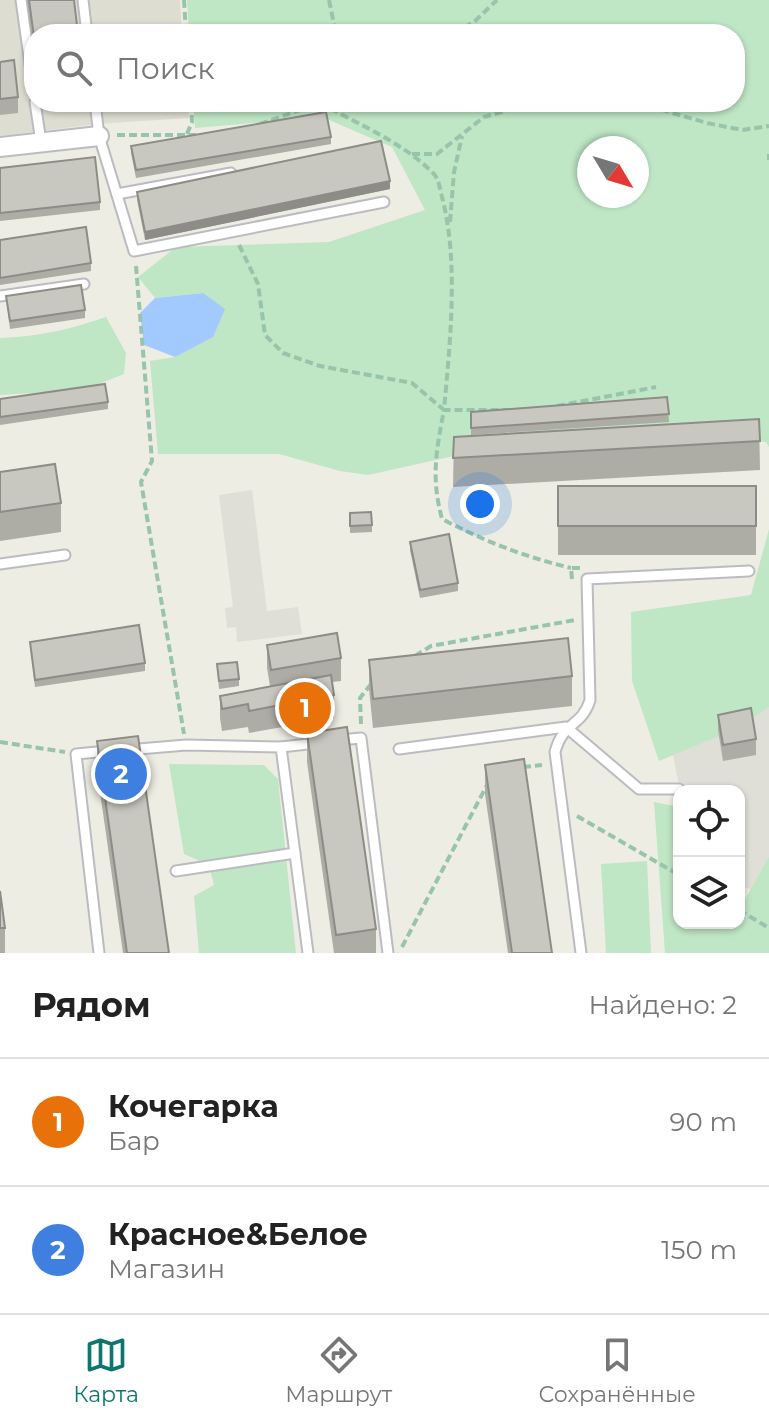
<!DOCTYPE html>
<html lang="ru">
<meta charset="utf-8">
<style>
:root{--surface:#fff;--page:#f6f6f6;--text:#222;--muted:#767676;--line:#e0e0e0;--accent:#0f766e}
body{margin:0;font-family:Montserrat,sans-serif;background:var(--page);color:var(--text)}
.controls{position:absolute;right:24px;bottom:24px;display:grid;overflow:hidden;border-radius:16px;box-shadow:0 2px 6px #0004}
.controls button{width:72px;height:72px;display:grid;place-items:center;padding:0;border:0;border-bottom:2px solid var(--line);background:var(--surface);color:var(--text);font:40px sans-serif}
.compass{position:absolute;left:577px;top:136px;width:72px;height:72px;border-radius:50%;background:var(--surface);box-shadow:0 2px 6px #0004;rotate:128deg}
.you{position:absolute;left:480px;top:504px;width:28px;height:28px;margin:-20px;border:6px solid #fff;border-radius:50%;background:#1a73e8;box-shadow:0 0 0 12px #1a73e833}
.badge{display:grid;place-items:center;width:52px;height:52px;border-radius:50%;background:var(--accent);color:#fff;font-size:26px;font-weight:700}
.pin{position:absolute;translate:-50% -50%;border:4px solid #fff;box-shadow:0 2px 8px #0006}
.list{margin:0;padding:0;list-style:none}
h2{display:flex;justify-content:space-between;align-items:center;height:104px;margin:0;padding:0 32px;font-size:34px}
h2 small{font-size:26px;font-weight:400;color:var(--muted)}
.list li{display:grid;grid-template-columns:52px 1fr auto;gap:24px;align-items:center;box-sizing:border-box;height:128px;padding:0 32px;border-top:2px solid var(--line)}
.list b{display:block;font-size:30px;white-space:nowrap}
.list p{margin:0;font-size:26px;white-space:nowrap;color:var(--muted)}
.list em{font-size:26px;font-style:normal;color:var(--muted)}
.icon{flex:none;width:44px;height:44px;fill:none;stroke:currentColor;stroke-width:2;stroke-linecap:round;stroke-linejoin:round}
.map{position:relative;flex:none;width:769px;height:953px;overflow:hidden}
.search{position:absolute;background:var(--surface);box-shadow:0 2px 6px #0004;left:24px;right:24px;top:24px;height:88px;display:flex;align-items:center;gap:20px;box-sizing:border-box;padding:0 28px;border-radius:32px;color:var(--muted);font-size:30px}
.sheet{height:360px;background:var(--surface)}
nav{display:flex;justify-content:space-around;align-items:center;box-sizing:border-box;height:112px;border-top:2px solid var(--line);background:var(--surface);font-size:22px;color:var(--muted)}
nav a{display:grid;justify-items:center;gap:4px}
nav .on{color:var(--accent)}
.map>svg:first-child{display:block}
.industrial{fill:#dfdfd8}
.education{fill:#deddd1}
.green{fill:#bfe6c5;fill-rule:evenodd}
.water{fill:#a3caff}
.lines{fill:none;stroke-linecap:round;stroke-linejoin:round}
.service-casing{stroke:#bbbcc2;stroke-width:13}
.minor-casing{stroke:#bbbcc2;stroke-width:22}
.path{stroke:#97c5ab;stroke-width:4;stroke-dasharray:8 4;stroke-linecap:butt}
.service{stroke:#fff;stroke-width:9}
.minor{stroke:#fff;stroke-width:18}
.wall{fill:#adaca5}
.shaded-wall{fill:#8d8c86}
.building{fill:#c9c8c0;stroke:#8d8c86;stroke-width:2}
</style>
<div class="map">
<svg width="769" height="953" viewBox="0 0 769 953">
<rect width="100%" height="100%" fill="#eeede3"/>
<g class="industrial">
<path d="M252 490 267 611 298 607 302 634 237 642 236 627 227 628 225 608 233 607 219 495Z"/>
<path d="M769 633V896L739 885V791H680L666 720Z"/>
</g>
<path class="education" d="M0 0H180L182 34H34V102H188L189 118 97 124 0 136Z"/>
<g class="green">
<path d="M187 0H769V447L766 442 739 438 454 456 368 475 340 471 279 454H158L150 361 175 357 203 293 155 298 138 277 176 247 329 242 425 210 392 147 322 117 195 128 193 102H735V34H189ZM589 148H637V196H589Z"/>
<path d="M106 317 126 353 124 374 83 390 0 395V338C37 337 71 329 106 317Z"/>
<path d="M769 529V707L733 730 659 761 632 681 631 612 751 595Z"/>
<path d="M169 764 264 765 278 779 296 953H199L194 896 214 885 209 865 184 854Z"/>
<path d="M654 802 679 807V923H739V910L769 857V953H665Z"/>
<path d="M647 861 651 953H606L601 864Z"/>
</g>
<path class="water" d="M203 293 225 309 213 337 175 357 144 345 140 313 155 298Z"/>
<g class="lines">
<defs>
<g id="service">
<path d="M21 0 34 93"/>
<path d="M83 0 87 34"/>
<path d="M35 102 41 142"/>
<path d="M95 102 99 136 134 251 384 202"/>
<path d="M117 194 231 173"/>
<path d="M0 296 84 284"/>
<path d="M0 564 65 555"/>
<path d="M340 740 361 738 388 953"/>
<path d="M281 747 317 743"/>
<path d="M399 749 566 727 639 789H679"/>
<path d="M127 750 186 745 281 747 308 953"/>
<path d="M176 871 295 853"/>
<path d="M99 953 76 754 108 751"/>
<path d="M581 953 555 752C563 721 582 727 590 700L587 579 749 571"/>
</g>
<path id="minor" d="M0 147 99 136"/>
</defs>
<use href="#service" class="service-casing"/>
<use href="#minor" class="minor-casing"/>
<g class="path">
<path d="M184 0 186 34"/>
<path d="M329 0 336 34"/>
<path d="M454 34 475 21 497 0"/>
<path d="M626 102 638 103 707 123 742 130 769 126"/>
<path d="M320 103C358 124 404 143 434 174 439 180 440 189 442 197 459 261 450 343 444 410H513"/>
<path d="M260 124 320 103"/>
<path d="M187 134 192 122 191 102"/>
<path d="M117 135H196"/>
<path d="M412 154H437L484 117 537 102"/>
<path d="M769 154V160"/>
<path d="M450 222 454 172 462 136"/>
<path d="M239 245 258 284 265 335 283 353 320 366 412 383 444 410C436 451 431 478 442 519 484 541 525 557 571 568"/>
<path d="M136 266 152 461 141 482 184 734"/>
<path d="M557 406 656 387"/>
<path d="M572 579 571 568H580"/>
<path d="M415 656 431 646 575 620"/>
<path d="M361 724 360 698 371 684"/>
<path d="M0 742 65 752"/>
<path d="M523 767 542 765"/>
<path d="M577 816 679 875"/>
<path d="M739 910 769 928"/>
<path d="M402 947 487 785"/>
</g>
<use href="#service" class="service"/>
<use href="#minor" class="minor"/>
</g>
<g class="wall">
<path d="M27 0H74L34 34V53Z"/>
<path d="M0 62 18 97V113L0 115Z"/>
<path d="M331 137V144L136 178 131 153V146Z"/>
<path d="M0 168 100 202V210L0 221Z"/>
<path d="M390 189 145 240 137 200V192Z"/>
<path d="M0 240 91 263V271L0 285Z"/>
<path d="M6 296 85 310V318L10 329Z"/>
<path d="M667 397 669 422 471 435V412Z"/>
<path d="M0 399 108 402V409L0 425Z"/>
<path d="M759 419 760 470 453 487 454 437Z"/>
<path d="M0 472 61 503V532L0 541Z"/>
<rect x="558" y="486" width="198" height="69"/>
<path d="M350 513 372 525V532L350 533Z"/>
<path d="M410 542 458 583V591L420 598 410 550Z"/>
<path d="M30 642 145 663V671L35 687Z"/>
<path d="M267 645 341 658V681L332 682 334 695V718L249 733 248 727 222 731 220 718V696L270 686 267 668Z"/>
<path d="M369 660 572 676V706L373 728 369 689Z"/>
<path d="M217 664 239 679V686L219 689Z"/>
<path d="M718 715 756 739V755L723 761 718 730Z"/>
<path d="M307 733 376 929V953H334L307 762Z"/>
<path d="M97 741 169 953H123L97 771Z"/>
<path d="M485 765 552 953H508L485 794Z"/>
<path d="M0 891 5 928V953H0Z"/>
</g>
<path class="shaded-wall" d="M390 181V189L145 240V232Z"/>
<g class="building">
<path d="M29 0H74L78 34H34V37Z"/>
<path d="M14 60 18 97 0 99V62Z"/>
<path d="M326 112 331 137 136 170 131 146Z"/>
<path d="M381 141 390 181 145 232 137 192Z"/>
<path d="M95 157 100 202 0 213V168Z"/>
<path d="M86 227 91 263 0 278V240Z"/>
<path d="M81 285 85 310 10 321 6 296Z"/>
<path d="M105 384 108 402 0 417V399Z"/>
<path d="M667 397 669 414 471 428V412Z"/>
<path d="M759 419 760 441 453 458 454 437Z"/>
<path d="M55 464 61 503 0 512V472Z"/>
<rect x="558" y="486" width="198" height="40"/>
<path d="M371 512 372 525 350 526V513Z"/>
<path d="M449 534 458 583 420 590 410 542Z"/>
<path d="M139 625 145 663 35 680 30 642Z"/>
<path d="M337 633 341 658 271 670 267 645Z"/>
<path d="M568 638 572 676 373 699 369 660Z"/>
<path d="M237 662 239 679 219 681 217 664Z"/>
<path d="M331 675 334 695 249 711 248 704 222 709 220 696Z"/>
<path d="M751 708 756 739 723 745 718 715Z"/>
<path d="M347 727 376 929 336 935 307 733Z"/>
<path d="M138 736 169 953H127L97 741Z"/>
<path d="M524 759 552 953H512L485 765Z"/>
<path d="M0 891 5 928H0Z"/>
</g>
</svg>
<div class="controls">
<button><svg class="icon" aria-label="locate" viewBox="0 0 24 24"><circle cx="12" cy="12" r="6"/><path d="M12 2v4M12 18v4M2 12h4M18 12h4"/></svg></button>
<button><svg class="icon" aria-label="layers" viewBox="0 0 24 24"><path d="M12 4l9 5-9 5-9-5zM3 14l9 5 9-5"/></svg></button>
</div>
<svg class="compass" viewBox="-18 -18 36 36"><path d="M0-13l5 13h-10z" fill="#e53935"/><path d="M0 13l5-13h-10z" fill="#767676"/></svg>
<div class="you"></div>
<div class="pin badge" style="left:305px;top:708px;background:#e8710a">1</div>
<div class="pin badge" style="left:121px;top:774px;background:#3f7fe0">2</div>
<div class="search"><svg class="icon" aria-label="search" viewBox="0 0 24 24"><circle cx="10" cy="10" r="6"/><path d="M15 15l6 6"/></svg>Поиск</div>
</div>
<section class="sheet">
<h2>Рядом<small>Найдено: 2</small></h2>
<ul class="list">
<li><span class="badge" style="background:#e8710a">1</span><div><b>Кочегарка</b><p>Бар</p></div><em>90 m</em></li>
<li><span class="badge" style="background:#3f7fe0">2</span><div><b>Красное&amp;Белое</b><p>Магазин</p></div><em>150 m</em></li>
</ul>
</section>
<nav>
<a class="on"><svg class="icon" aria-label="map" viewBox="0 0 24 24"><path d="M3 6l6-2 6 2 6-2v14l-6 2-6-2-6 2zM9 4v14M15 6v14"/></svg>Карта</a>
<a><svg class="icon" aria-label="directions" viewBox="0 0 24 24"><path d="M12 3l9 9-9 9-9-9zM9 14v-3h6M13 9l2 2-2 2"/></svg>Маршрут</a>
<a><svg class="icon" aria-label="saved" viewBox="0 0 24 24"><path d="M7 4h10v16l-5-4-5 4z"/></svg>Сохранённые</a>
</nav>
